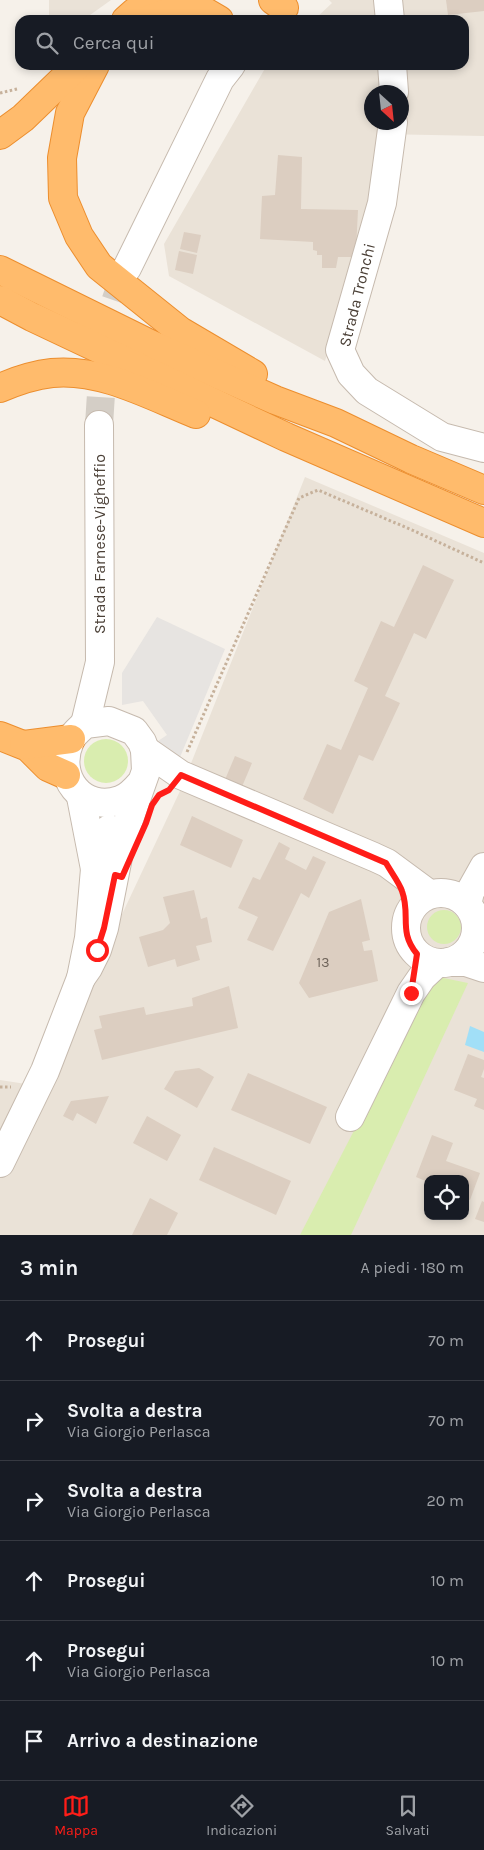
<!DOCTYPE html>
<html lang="it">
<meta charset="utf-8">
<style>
:root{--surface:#171b24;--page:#20242c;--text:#f1f3f6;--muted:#9ea1a6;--line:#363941;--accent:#ff1d18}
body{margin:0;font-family:Karla,sans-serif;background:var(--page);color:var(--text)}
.controls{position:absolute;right:15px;bottom:15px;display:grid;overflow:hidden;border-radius:10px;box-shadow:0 2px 8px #0003}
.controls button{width:45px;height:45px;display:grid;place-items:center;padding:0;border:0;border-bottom:1px solid var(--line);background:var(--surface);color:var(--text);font:25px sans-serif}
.compass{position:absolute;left:364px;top:85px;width:45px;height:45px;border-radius:50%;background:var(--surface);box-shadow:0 2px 8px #0003;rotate:153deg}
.stop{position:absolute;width:15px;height:15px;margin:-11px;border:4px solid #ff1d18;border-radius:50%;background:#fff}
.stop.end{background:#ff1d18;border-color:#fff;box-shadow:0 1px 5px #0008}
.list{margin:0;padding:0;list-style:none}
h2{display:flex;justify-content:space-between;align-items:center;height:65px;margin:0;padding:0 20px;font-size:21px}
h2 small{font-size:16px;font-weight:400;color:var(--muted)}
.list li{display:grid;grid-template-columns:32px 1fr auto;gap:15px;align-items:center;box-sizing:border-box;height:80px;padding:0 20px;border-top:1px solid var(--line)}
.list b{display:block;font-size:19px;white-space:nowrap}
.list p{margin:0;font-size:16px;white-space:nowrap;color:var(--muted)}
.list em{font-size:16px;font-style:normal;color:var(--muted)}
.icon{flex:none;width:28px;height:28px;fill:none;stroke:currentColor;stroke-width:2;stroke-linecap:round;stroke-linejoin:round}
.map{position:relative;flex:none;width:484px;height:1235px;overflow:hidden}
.search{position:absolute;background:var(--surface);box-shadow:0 2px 8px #0003;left:15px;right:15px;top:15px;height:55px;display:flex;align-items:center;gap:12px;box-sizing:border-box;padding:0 18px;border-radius:15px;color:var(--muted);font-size:19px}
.sheet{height:545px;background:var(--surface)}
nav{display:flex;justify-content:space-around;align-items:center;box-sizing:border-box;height:70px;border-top:1px solid var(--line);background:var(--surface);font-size:14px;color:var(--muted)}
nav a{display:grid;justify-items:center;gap:2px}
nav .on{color:var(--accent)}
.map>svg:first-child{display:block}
.residential{fill:#eae2d7;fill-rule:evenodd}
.green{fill:#d9edaf}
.parking{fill:#e7e4e1}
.water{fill:#a1dff7}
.building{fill:#dccec1}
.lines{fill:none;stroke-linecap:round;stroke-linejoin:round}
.minor-tunnel{stroke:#d4cec6;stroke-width:28;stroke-dasharray:28 14;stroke-linecap:butt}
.minor-casing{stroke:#c6baae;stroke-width:30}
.highway-casing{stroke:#ec8e2e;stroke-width:30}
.path{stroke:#c6b19b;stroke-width:3;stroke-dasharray:2.5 2.5;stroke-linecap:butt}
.minor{stroke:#fff;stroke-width:28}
.highway{stroke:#ffbb6c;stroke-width:28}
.route{stroke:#ff1d18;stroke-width:6}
.labels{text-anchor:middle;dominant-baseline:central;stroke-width:5;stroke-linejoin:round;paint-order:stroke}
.number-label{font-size:14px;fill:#6f645a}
.street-label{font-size:16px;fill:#4b4037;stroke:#fff}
</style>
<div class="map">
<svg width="484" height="1235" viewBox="0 0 484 1235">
<rect width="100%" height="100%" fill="#f6f1ea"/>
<g class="residential">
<path d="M49 0H111L83 20H49Z"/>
<path d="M329 0H484V136L379 134 367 219 325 361 169 276 164 244 267 65H464V20H314L332 3ZM372 92H402V122H372Z"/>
<path d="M305 477 484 553V1235H0V1080L39 1086 54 1059 180 791ZM428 1179H465V1216H428Z"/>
</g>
<g class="green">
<circle cx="106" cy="761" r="22"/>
<circle cx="444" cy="927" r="17"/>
<path d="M434 976 468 983 351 1235H300Z"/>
</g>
<path class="parking" d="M157 617 225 649 178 762 164 754 158 741 167 735 143 701 122 705V673Z"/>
<path class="water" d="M470 1026 484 1032V1052L465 1045Z"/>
<g class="building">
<path d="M446 0H484V11L448 15Z"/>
<path d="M278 155 302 157 301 209 358 210 356 250 352 257H338L336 268H322V255H317V251L313 250V242L260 239 262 196 275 195Z"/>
<path d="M184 232 201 235 197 253 180 249Z"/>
<path d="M179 251 197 255 193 274 175 270Z"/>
<path d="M423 565 454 580 426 639 414 633 385 696 400 703 373 761 359 755 333 814 303 799 327 744 341 750 368 688 354 681 381 621 394 627Z"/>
<path d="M235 756 252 763 241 789 224 782Z"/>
<path d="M192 816 243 840 231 868 180 845Z"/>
<path d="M279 842 290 848 285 859 306 870 313 856 326 862 309 898 301 893 273 951 247 940 258 917 238 908 253 877 260 880Z"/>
<path d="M194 890 201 919 207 917 212 942 196 946 200 960 177 967 175 959 148 967 139 937 163 930 170 923 163 897Z"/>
<path d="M361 899 370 940 362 942 364 951 372 950 378 981 309 998 299 983 329 912Z"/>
<path d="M229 986 238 1028 102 1060 94 1030 102 1028 99 1016 144 1007 146 1015 193 1006 192 998Z"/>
<path d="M468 1054 484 1060V1069L481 1077 484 1078V1110L474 1106 477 1099 454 1090Z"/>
<path d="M199 1068 214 1077 197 1108 164 1089 175 1071Z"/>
<path d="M248 1073 327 1107 310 1144 231 1110Z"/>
<path d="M109 1096 96 1124 77 1113 73 1121 63 1116 71 1101Z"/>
<path d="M147 1116 181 1135 167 1161 133 1143Z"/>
<path d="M432 1135 453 1143 446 1161 480 1173 470 1200 465 1198V1179H428V1182L416 1177Z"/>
<path d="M214 1147 291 1181 276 1215 199 1180Z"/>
<path d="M150 1198 178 1213 167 1235H132Z"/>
<path d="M482 1201 484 1202V1222L475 1219Z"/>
</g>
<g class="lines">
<path class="minor-tunnel" d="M99 425 105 331 127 268"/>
<defs>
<g id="minor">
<path d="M388 0 390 20"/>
<path d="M392 65 394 92"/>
<path d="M393 122 382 203 340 350 351 374 367 391 442 437 484 448"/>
<path d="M127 268 220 79 231 65"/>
<path d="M85 724 100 662 99 425"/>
<path d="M145 750 181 775 374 857 387 863 429 894"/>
<path d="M81 797 95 869"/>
<circle cx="441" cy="928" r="35"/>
<path d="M467 904 470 892 484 867"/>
<path d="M449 962H466L484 968"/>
<path d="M81 978 88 968 97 950 104 928 121 842 146 771 145 750 142 742 134 731 109 721 85 724C80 729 73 734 70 741 54 776 82 813 120 800 129 797 135 790 141 783"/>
<path d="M350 1117 411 993 422 977 437 963"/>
<path d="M0 1163 45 1071 81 978 89 938 95 869 109 829"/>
</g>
<g id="highway">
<path d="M273 0 284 8"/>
<path d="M126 20 135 12 161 0"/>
<path d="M148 20 181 8 202 10 219 20"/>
<path d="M95 65 70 113 62 158 63 198 79 236 99 266 180 331 253 374"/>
<path d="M0 135 23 118 78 65"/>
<path d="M0 270 150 344 275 400 336 423 411 459 484 490"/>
<path d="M0 300 32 317 286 437 484 523"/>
<path d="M0 388C16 381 34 375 52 373 101 368 151 396 196 414"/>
<path d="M0 736 28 747 48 767 66 775"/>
<path d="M24 745 71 739"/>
</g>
</defs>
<use href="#minor" class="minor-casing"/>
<use href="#highway" class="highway-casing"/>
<g class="path">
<path d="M0 93 17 89"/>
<path d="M187 752 299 498 318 490 412 530 484 563"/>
<path d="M0 1087H11"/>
</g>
<use href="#minor" class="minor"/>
<use href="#highway" class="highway"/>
</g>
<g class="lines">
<path class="route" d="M97 950 104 928 115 875 122 877 146 823 152 805 159 795 169 790 181 775 386 863C391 872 399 882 402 891 411 916 398 931 417 954L411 993"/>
</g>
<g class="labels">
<g class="number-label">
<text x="323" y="962">13</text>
</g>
<g class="street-label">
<text transform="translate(357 295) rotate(-76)">Strada Tronchi</text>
<text transform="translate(99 544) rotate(-90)">Strada Farnese-Vigheffio</text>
</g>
</g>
</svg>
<div class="controls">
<button><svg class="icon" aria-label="locate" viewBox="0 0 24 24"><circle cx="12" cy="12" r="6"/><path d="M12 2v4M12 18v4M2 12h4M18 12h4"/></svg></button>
</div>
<svg class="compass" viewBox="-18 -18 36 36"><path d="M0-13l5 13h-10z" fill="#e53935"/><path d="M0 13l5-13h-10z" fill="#9ea1a6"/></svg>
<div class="stop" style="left:97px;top:950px"></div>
<div class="stop end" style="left:411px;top:993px"></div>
<div class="search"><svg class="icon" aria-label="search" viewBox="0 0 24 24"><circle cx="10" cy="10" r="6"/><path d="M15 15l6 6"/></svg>Cerca qui</div>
</div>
<section class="sheet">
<h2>3 min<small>A piedi · 180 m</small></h2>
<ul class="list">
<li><svg class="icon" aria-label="ahead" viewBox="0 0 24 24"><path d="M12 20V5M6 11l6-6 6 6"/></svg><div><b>Prosegui</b></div><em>70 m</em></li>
<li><svg class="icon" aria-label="right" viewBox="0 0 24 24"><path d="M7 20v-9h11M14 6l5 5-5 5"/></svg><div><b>Svolta a destra</b><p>Via Giorgio Perlasca</p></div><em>70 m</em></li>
<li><svg class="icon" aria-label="right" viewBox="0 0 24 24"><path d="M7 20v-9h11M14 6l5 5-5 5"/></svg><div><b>Svolta a destra</b><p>Via Giorgio Perlasca</p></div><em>20 m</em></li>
<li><svg class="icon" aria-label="ahead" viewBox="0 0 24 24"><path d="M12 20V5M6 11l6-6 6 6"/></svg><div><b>Prosegui</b></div><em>10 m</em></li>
<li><svg class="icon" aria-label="ahead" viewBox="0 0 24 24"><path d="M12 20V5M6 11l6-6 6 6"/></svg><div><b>Prosegui</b><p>Via Giorgio Perlasca</p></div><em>10 m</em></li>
<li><svg class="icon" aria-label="arrive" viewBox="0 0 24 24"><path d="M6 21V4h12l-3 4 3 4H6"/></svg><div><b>Arrivo a destinazione</b></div></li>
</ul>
</section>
<nav>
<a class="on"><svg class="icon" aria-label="map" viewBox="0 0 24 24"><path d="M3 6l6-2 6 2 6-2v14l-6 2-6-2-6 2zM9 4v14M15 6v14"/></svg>Mappa</a>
<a><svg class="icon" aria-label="directions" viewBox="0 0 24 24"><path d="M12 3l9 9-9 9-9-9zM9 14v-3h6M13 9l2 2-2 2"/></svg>Indicazioni</a>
<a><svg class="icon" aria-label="saved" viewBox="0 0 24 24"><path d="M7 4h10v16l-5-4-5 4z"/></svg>Salvati</a>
</nav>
